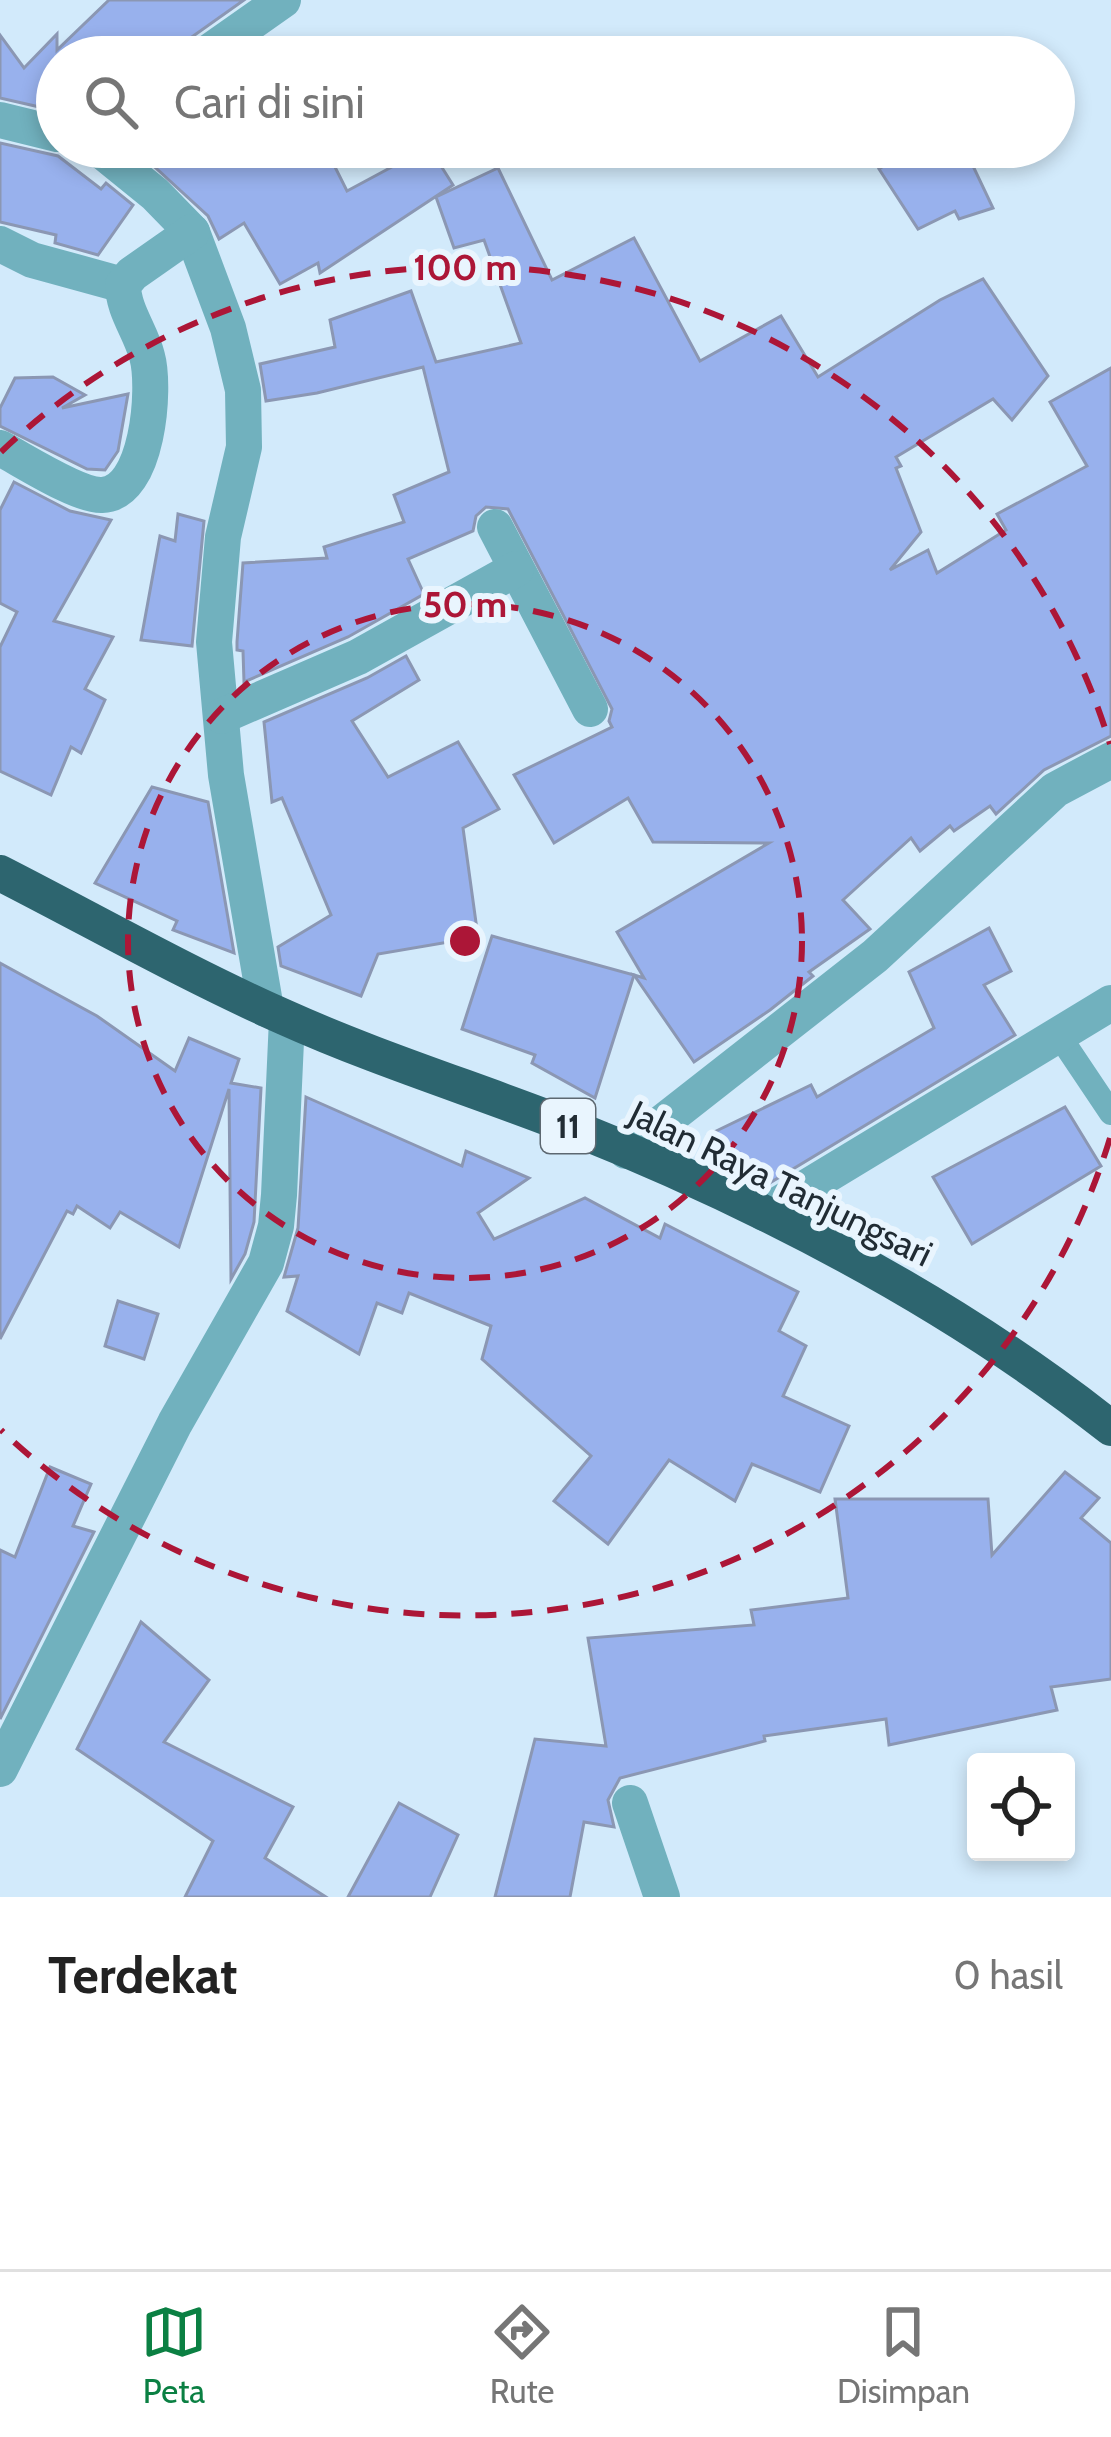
<!DOCTYPE html>
<html lang="id">
<style>
:root{--surface:#fff;--page:#f2f2f2;--text:#222;--muted:#767676;--line:#e0e0e0;--accent:#0b8043}
body{margin:0;font-family:Cabin,sans-serif;background:var(--page);color:var(--text)}
.controls{position:absolute;right:36px;bottom:36px;display:grid;overflow:hidden;border-radius:12px;box-shadow:0 6px 18px #0003}
.controls button{width:108px;height:108px;display:grid;place-items:center;padding:0;border:0;border-bottom:3px solid var(--line);background:var(--surface);color:var(--text);font:60px sans-serif}
.list{margin:0;padding:0;list-style:none}
h2{display:flex;justify-content:space-between;align-items:center;height:156px;margin:0;padding:0 48px;font-size:51px}
h2 small{font-size:39px;font-weight:400;color:var(--muted)}
.icon{flex:none;width:66px;height:66px;fill:none;stroke:currentColor;stroke-width:2;stroke-linecap:round;stroke-linejoin:round}
.map{position:relative;flex:none;width:1111px;height:1897px;overflow:hidden}
.search{position:absolute;background:var(--surface);box-shadow:0 6px 18px #0003;left:36px;right:36px;top:36px;height:132px;display:flex;align-items:center;gap:30px;box-sizing:border-box;padding:0 42px;border-radius:66px;color:var(--muted);font-size:45px}
.sheet{height:372px;background:var(--surface)}
nav{display:flex;justify-content:space-around;align-items:center;box-sizing:border-box;height:168px;border-top:3px solid var(--line);background:var(--surface);font-size:33px;color:var(--muted)}
nav a{display:grid;justify-items:center;gap:6px}
nav .on{color:var(--accent)}
.map>svg:first-child{display:block}
.building{fill:#98b1ed;stroke:#8b97b3;stroke-width:3}
.lines{fill:none;stroke-linecap:round;stroke-linejoin:round}
.lane{stroke:#71b1be;stroke-width:24}
.street{stroke:#71b1be;stroke-width:36}
.highway{stroke:#2d656f;stroke-width:36}
.ring{fill:none;stroke:#ac1637;stroke-width:6;stroke-dasharray:21 15}
.labels{text-anchor:middle;dominant-baseline:central;stroke-width:12;stroke-linejoin:round;paint-order:stroke}
.shield{fill:#e9f5fe;stroke:#5d6871;stroke-width:3}
.shield-label{font-size:33px;font-weight:bold;fill:#212c34}
.street-label{font-size:36px;fill:#212c34;stroke:#e9f5fe}
.centre{fill:#ac1637;stroke:#e9f5fe;stroke-width:6}
.ring-label{font-size:36px;text-anchor:middle;font-weight:bold;fill:#ac1637;stroke:#e9f5fe;stroke-width:12;stroke-linejoin:round;paint-order:stroke}
</style>
<div class="map">
<svg width="1111" height="1897" viewBox="0 0 1111 1897">
<rect width="100%" height="100%" fill="#d2eafb"/>
<g class="building">
<path d="M109 0H244L189 39 180 57H57V111L0 98V35L24 68 57 34V50Z"/>
<path d="M0 143 58 156 101 189 106 183 133 205 98 255 55 243 56 235 0 222Z"/>
<path d="M133 147H325L347 191 429 147 453 185 320 273 318 263 280 284 244 223 219 239 208 216Z"/>
<path d="M912 147H964L993 208 959 219 955 211 918 229 879 169Z"/>
<path d="M498 168 552 280 634 238 700 361 781 316 818 377 940 300 983 279 1048 376 1012 420 993 399 896 457 901 466 896 468 921 532 890 570 928 550 937 573 1006 530 997 514 1087 466 1050 402 1111 368V736L1044 770 996 814 990 806 954 831 950 826 920 851 911 838 843 900 870 929 809 972 813 976 770 1010 694 1062 634 975 644 978 617 932 769 843 653 842 628 798 554 843 514 775 612 727 609 721 612 709 508 509 486 507 476 516 473 531 408 559 424 594 348 637 244 682 243 651 237 650V642L243 563 327 558 324 547 404 522 394 495 449 472 423 367 317 393 266 401 260 364 335 347 330 320 411 291 436 362 521 343 484 240 454 248 436 197Z"/>
<path d="M53 377 85 395 62 408 128 394 118 451 105 470 87 469 0 426V408L15 378Z"/>
<path d="M14 482 70 511 111 520 54 621 113 637 85 689 105 700 81 753 71 747 51 795 0 771V647L17 612 0 603V510Z"/>
<path d="M178 514 204 521 192 646 141 640 160 536 175 541Z"/>
<path d="M406 656 419 680 352 721 388 777 458 742 499 809 463 828 478 937 378 954 361 996 281 966 278 947 331 915 282 798 272 802 264 722 367 678Z"/>
<path d="M152 787 208 802 234 953 173 930 177 921 95 883Z"/>
<path d="M989 928 1011 971 984 985 1015 1035 763 1187 739 1176 708 1135 811 1085 817 1097 934 1028 909 972Z"/>
<path d="M492 936 634 975 595 1098 532 1063 535 1055 462 1029Z"/>
<path d="M0 963 97 1016 175 1071 189 1038 239 1059 231 1083 261 1088 254 1222 245 1254 231 1279 229 1089 179 1247 120 1212 110 1228 77 1206 73 1214 67 1211 0 1339Z"/>
<path d="M306 1097 462 1166 466 1151 529 1178 478 1213 494 1239 585 1198 660 1238 665 1224 798 1292 779 1331 806 1346 783 1396 849 1426 820 1492 752 1464 735 1501 669 1460 608 1544 554 1501 591 1456 482 1359 491 1326 409 1293 402 1313 377 1303 359 1354 287 1311 298 1276 284 1277 298 1228Z"/>
<path d="M1065 1107 1101 1166 972 1244 933 1177Z"/>
<path d="M118 1301 158 1314 144 1359 105 1346Z"/>
<path d="M50 1467 91 1484 73 1526 94 1532 0 1719V1550L15 1557Z"/>
<path d="M1065 1472 1099 1498 1081 1518 1111 1543V1679L1051 1687 1057 1710 889 1745 886 1719 764 1736 765 1741 620 1778 608 1800 614 1827 584 1822 570 1897H495L535 1739 606 1746 588 1638 754 1625 751 1610 848 1598 835 1499H988L992 1555Z"/>
<path d="M141 1622 209 1680 164 1742 293 1807 265 1858 326 1897H185L213 1841 77 1749Z"/>
<path d="M399 1803 458 1835 430 1897H348Z"/>
</g>
<g class="lines">
<path class="lane" d="M1058 1034 1111 1113"/>
<g class="street">
<path d="M202 57 283 0"/>
<path d="M0 120 57 134"/>
<path d="M97 147 155 194 192 232 228 328 243 390 244 447 223 537 214 642 226 775 266 1009"/>
<path d="M0 244 32 260 123 285"/>
<path d="M0 448C23 460 78 496 102 495 148 494 156 388 147 356 141 332 123 310 123 285L132 274 192 232"/>
<path d="M495 527 590 709"/>
<path d="M222 716 358 657 516 569"/>
<path d="M626 1151 875 956 1055 790 1111 760"/>
<path d="M764 1213 1111 1003"/>
<path d="M0 1769 175 1423 266 1263 276 1226 279 1195 287 1019"/>
<path d="M630 1803 662 1897"/>
</g>
<path class="highway" d="M0 873C94 921 187 974 284 1017 375 1058 471 1088 564 1124 757 1201 948 1299 1111 1428"/>
</g>
<g class="ring">
<circle cx="465" cy="941" r="337"/>
<path d="M1110 1138A674 674 0 0 1 1 1430M1 452A674 674 0 0 1 1110 744"/>
</g>
<g class="labels">
<rect class="shield" x="541" y="1099" width="54" height="54" rx="9"/>
<g class="shield-label">
<text x="568" y="1126">11</text>
</g>
<g class="street-label">
<text transform="translate(781 1183) rotate(26)">Jalan Raya Tanjungsari</text>
</g>
</g>
<circle cx="465" cy="941" r="18" class="centre"/>
<g class="ring-label">
<text x="465" y="280">100 m</text>
<text x="465" y="617">50 m</text>
</g>
</svg>
<div class="controls">
<button><svg class="icon" aria-label="locate" viewBox="0 0 24 24"><circle cx="12" cy="12" r="6"/><path d="M12 2v4M12 18v4M2 12h4M18 12h4"/></svg></button>
</div>
<div class="search"><svg class="icon" aria-label="search" viewBox="0 0 24 24"><circle cx="10" cy="10" r="6"/><path d="M15 15l6 6"/></svg>Cari di sini</div>
</div>
<section class="sheet">
<h2>Terdekat<small>0 hasil</small></h2>
<ul class="list">
</ul>
</section>
<nav>
<a class="on"><svg class="icon" aria-label="map" viewBox="0 0 24 24"><path d="M3 6l6-2 6 2 6-2v14l-6 2-6-2-6 2zM9 4v14M15 6v14"/></svg>Peta</a>
<a><svg class="icon" aria-label="directions" viewBox="0 0 24 24"><path d="M12 3l9 9-9 9-9-9zM9 14v-3h6M13 9l2 2-2 2"/></svg>Rute</a>
<a><svg class="icon" aria-label="saved" viewBox="0 0 24 24"><path d="M7 4h10v16l-5-4-5 4z"/></svg>Disimpan</a>
</nav>
